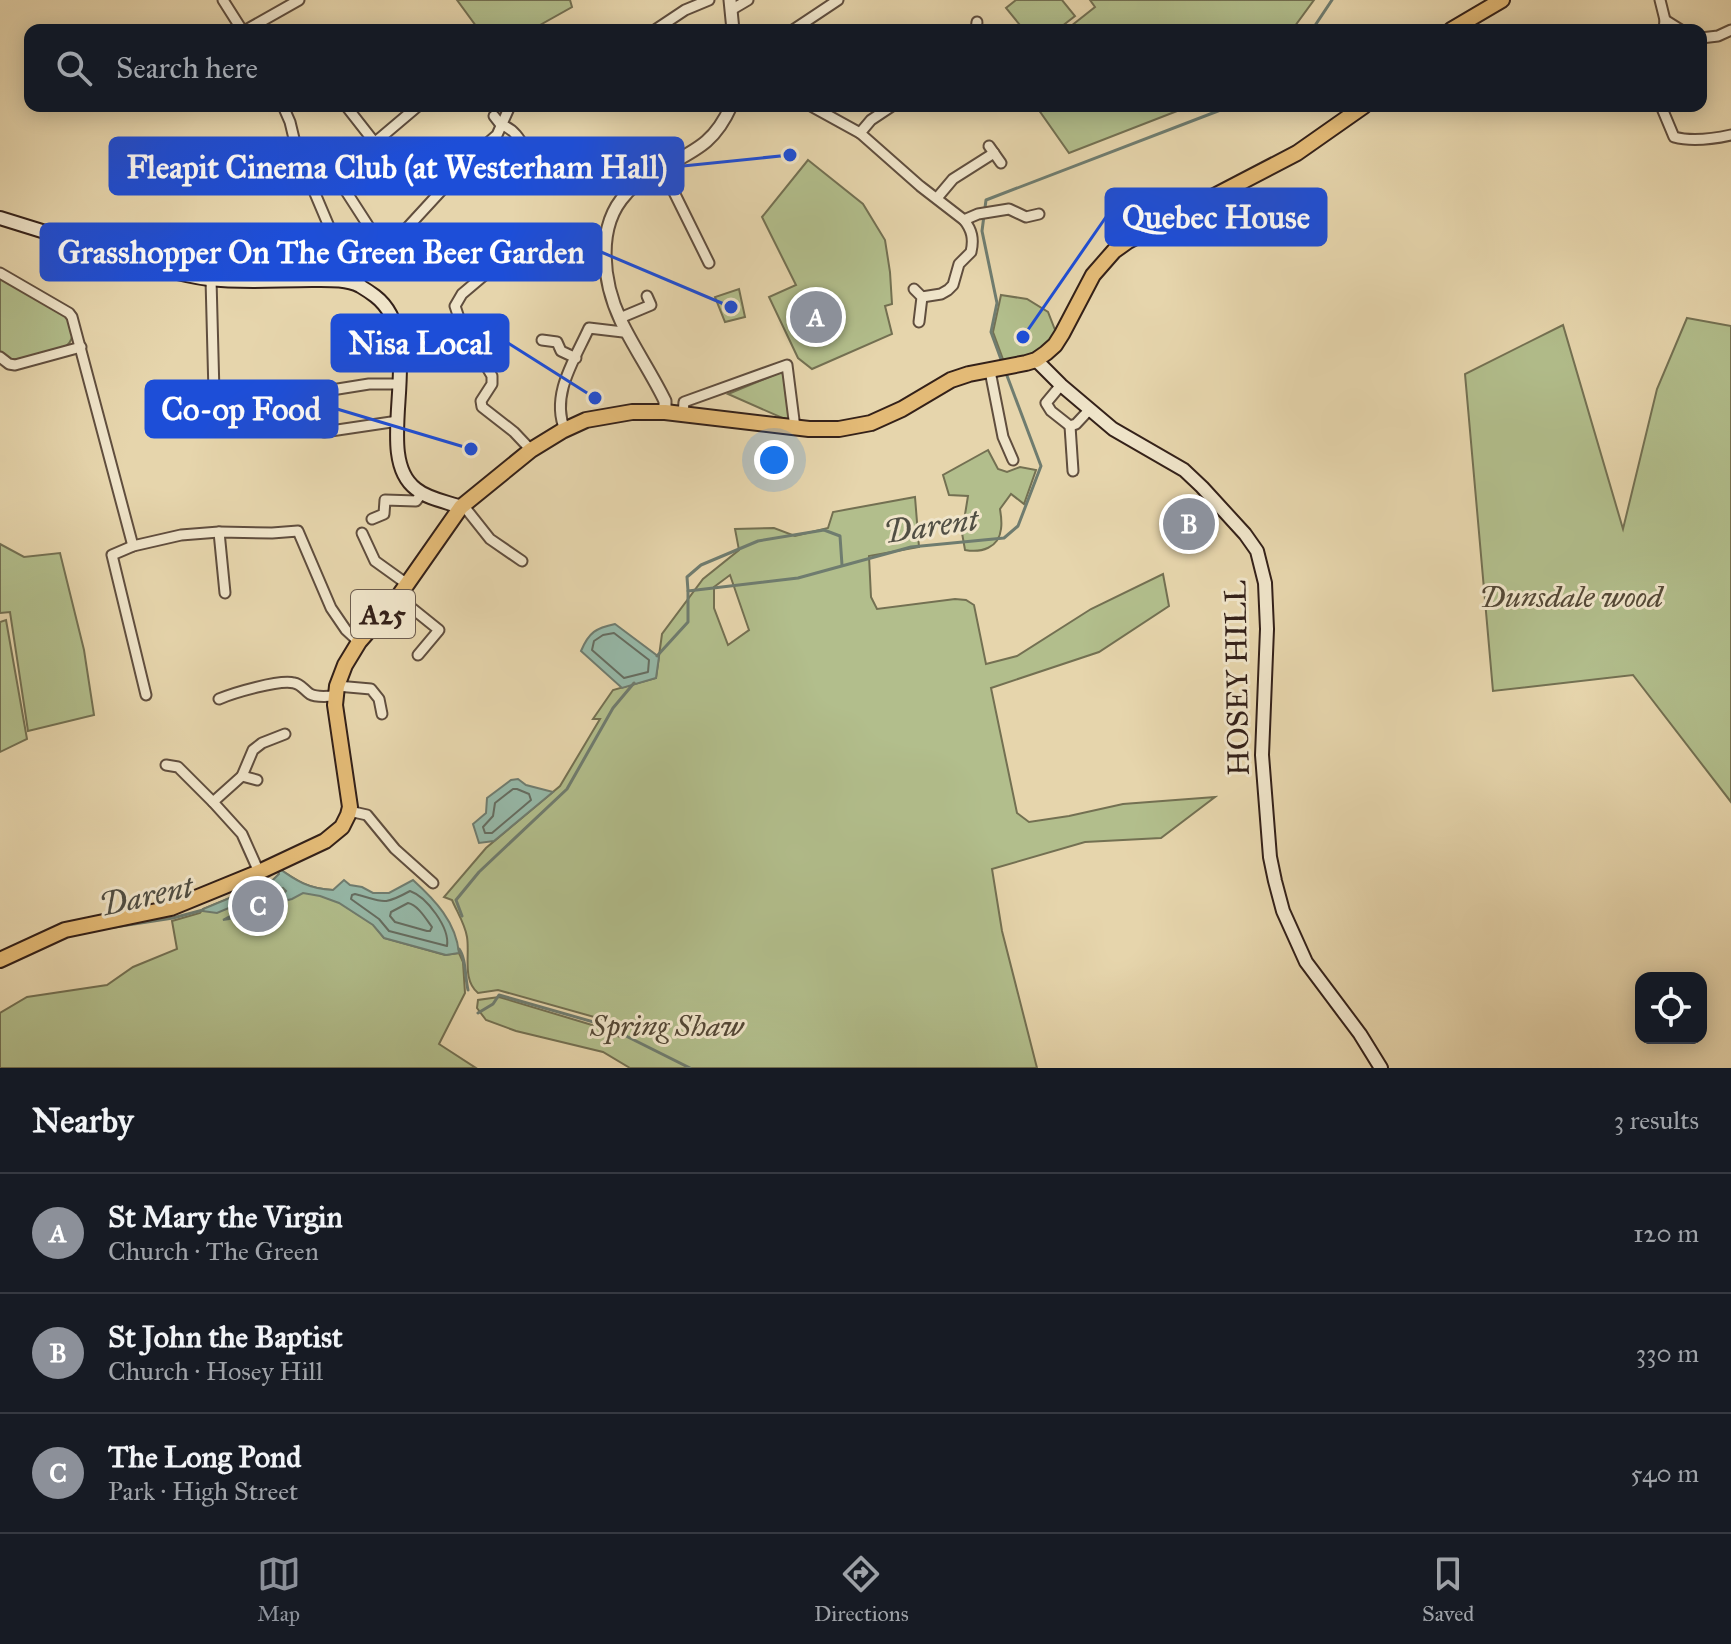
<!DOCTYPE html>
<meta charset="utf-8">
<style>
:root{--surface:#171b24;--page:#20242c;--text:#f1f3f6;--muted:#9ea1a6;--line:#363941;--accent:#8c9099}
body{margin:0;font-family:"IM FELL Great Primer",serif;background:var(--page);color:var(--text)}
.controls{position:absolute;right:24px;bottom:24px;display:grid;overflow:hidden;border-radius:16px;box-shadow:0 4px 20px #0003}
.controls button{width:72px;height:72px;display:grid;place-items:center;padding:0;border:0;border-bottom:2px solid var(--line);background:var(--surface);color:var(--text);font:40px sans-serif}
.you{position:absolute;left:774px;top:460px;width:28px;height:28px;margin:-20px;border:6px solid #fff;border-radius:50%;background:#1a73e8;box-shadow:0 0 0 12px #1a73e833}
.badge{display:grid;place-items:center;width:52px;height:52px;border-radius:50%;background:var(--accent);color:#fff;font-size:26px;font-weight:700}
.pin{position:absolute;translate:-50% -50%;border:4px solid #fff;box-shadow:0 2px 8px #0006}
.list{margin:0;padding:0;list-style:none}
h2{display:flex;justify-content:space-between;align-items:center;height:104px;margin:0;padding:0 32px;font-size:34px}
h2 small{font-size:26px;font-weight:400;color:var(--muted)}
.list li{display:grid;grid-template-columns:52px 1fr auto;gap:24px;align-items:center;box-sizing:border-box;height:120px;padding:0 32px;border-top:2px solid var(--line)}
.list b{display:block;font-size:30px;white-space:nowrap}
.list p{margin:0;font-size:26px;white-space:nowrap;color:var(--muted)}
.list em{font-size:26px;font-style:normal;color:var(--muted)}
.icon{flex:none;width:44px;height:44px;fill:none;stroke:currentColor;stroke-width:2;stroke-linecap:round;stroke-linejoin:round}
.map{position:relative;flex:none;width:1731px;height:1068px;overflow:hidden}
.search{position:absolute;background:var(--surface);box-shadow:0 4px 20px #0003;left:24px;right:24px;top:24px;height:88px;display:flex;align-items:center;gap:20px;box-sizing:border-box;padding:0 28px;border-radius:16px;color:var(--muted);font-size:30px}
.sheet{height:464px;background:var(--surface)}
nav{display:flex;justify-content:space-around;align-items:center;box-sizing:border-box;height:112px;border-top:2px solid var(--line);background:var(--surface);font-size:22px;color:var(--muted)}
nav a{display:grid;justify-items:center;gap:4px}
nav .on{color:var(--accent)}
.map>svg:first-child{display:block}
.green{fill:#b2be8c;stroke:#737052;stroke-width:2;fill-rule:evenodd}
.water{fill:#96b9a9;stroke:#6f7c6f;stroke-width:2}
.lines{fill:none;stroke-linecap:round;stroke-linejoin:round}
.shore{stroke:#656d61;stroke-width:2}
.stream{stroke:#6f7c6f;stroke-width:3}
.minor-casing{stroke:#604e3e;stroke-width:13}
.tertiary-casing{stroke:#604e3e;stroke-width:15}
.secondary-casing{stroke:#342119;stroke-width:16}
.primary-casing{stroke:#342119;stroke-width:18}
.minor{stroke:#efe4c9;stroke-width:9}
.tertiary{stroke:#efe4c9;stroke-width:11}
.secondary{stroke:#efe4c9;stroke-width:12}
.primary{stroke:#e3ba76;stroke-width:14}
.labels{text-anchor:middle;dominant-baseline:central;stroke-width:6;stroke-linejoin:round;paint-order:stroke}
.shield{fill:#efe4c9;stroke:#6c5c4e;stroke-width:2}
.shield-label{font-size:28px;font-weight:bold;fill:#342119}
.park-label{font-size:30px;font-style:italic;fill:#544836;stroke:#efe4c9}
.street-label{font-size:30px;fill:#342119;stroke:#efe4c9}
.water-label{font-size:32px;font-style:italic;fill:#514f44;stroke:#efe4c9}
.leader{fill:none;stroke:#1d4ed8;stroke-width:3}
.callout-dot{fill:#1d4ed8;stroke:#efe4c9;stroke-width:3}
.callout{fill:#1d4ed8;stroke:#1d4ed8;stroke-width:3}
.callout-label{font-size:32px;text-anchor:middle;font-weight:bold;fill:#fff}
</style>
<div class="map">
<svg width="1731" height="1068" viewBox="0 0 1731 1068">
<rect width="100%" height="100%" fill="#e6d5ac"/>
<filter id="stains"><feTurbulence type="fractalNoise" baseFrequency=".0025" numOctaves="4"/><feColorMatrix values="0 0 0 0 .2 0 0 0 0 .09 0 0 0 0 .02 0 0 0 .5 -.17"/></filter>
<radialGradient id="worn" r=".72"><stop offset=".6" stop-color="#630" stop-opacity="0"/><stop offset="1" stop-color="#630" stop-opacity=".3"/></radialGradient>
<g class="green">
<path d="M457 0H570L572 7 531 30H479Z"/>
<path d="M1016 0H1062L1075 16 1057 30H1024L1006 8Z"/>
<path d="M1090 0H1314L1292 30H1066L1095 7Z"/>
<path d="M1036 106H1190L1069 153Z"/>
<path d="M808 160 863 204 885 240 890 272 892 304 885 306 892 334 812 369 798 358 769 297 796 285 762 217Z"/>
<path d="M0 277 66 316C84 347 60 350 36 355 28 357 18 361 10 359 4 357 4 355 0 351Z"/>
<path d="M739 289 745 317 725 322 715 297Z"/>
<path d="M1001 295 1027 299 1048 312 1057 335C1039 352 1028 357 1004 362L993 332Z"/>
<path d="M1687 318 1731 326V802L1633 675 1493 691 1465 374 1563 325 1623 529 1657 389Z"/>
<path d="M781 372 784 376 791 418 787 420 728 394Z"/>
<path d="M988 450 998 469 1007 472 1020 467 1036 470 1024 504 1011 494 1000 509C1001 515 1002 523 1001 529 999 548 981 553 965 550L962 533 968 496 949 495 943 475Z"/>
<path d="M915 497 919 547 869 556 871 597 877 609 955 599 966 600 974 605 986 664 1017 656 1091 609 1163 574 1169 606 1099 652 991 688 1017 813 1029 822 1069 816 1123 804 1215 797 1161 838 1085 842 992 869 1002 931 1037 1068H630L603 1052 516 1031 486 1020 477 1008 478 1000 499 997 602 1028 620 1037 605 1020 498 990 478 993C462 980 470 955 467 937 465 924 457 912 452 900L444 897 486 848 560 786 600 719H593L613 690 656 678 662 634 703 579 739 550 735 529 774 528 795 536 828 528 833 512ZM730 575 749 630 728 645 714 608V587Z"/>
<path d="M0 544 24 557 60 553 84 650 94 715 28 731 10 612 0 613Z"/>
<path d="M6 620 27 739 0 752V622Z"/>
<path d="M277 867C297 881 309 889 333 890L342 904 374 925 384 938 445 955 459 953 463 962 465 993 439 1044 476 1068H0V1013L27 997 107 985 133 967 177 949 172 921 200 913 203 909 273 880 279 874Z"/>
</g>
<g class="water">
<path d="M615 624 659 657 656 678 622 688 581 651C589 632 596 628 615 624Z"/>
<path d="M518 779 526 785 553 792 494 841 479 843 473 824 486 813 487 798 511 780Z"/>
<path d="M277 867C296 881 309 889 333 890L344 880 350 885 362 887 373 893H389L413 880C435 900 456 922 459 953L446 955 384 938 373 925 339 903 320 896 303 893 292 899 248 910 229 919 223 920 245 908 283 894 286 891 283 888 255 897 217 913 202 911 203 909 273 880 279 874Z"/>
</g>
<g class="lines">
<g class="shore">
<path d="M614 633 649 660 648 672 624 678 592 650 594 641 603 635Z"/>
<path d="M513 789H517L529 794 531 800 492 833H485L483 827 493 816 495 803Z"/>
<path d="M410 891C427 897 450 928 447 946L389 931 379 919 351 899 352 895 355 894C383 901 381 907 410 891Z"/>
<path d="M408 903C418 905 426 919 432 927L430 931H427L395 922 390 916 391 912Z"/>
</g>
<g class="stream">
<path d="M1312 30 1332 0"/>
<path d="M1002 362 991 332 997 303 982 231 986 200 1231 106"/>
<path d="M688 591 687 577 701 565 758 541 824 530 840 536 842 565"/>
<path d="M657 656 688 622V591L798 578 911 547 1004 538 1018 526 1041 466 1006 373"/>
<path d="M462 916 456 900 479 872 567 789 613 708 634 683"/>
<path d="M108 928 173 918 203 910"/>
<path d="M459 949C466 958 465 978 468 990"/>
<path d="M478 1013 493 1004 499 995 604 1025 690 1068"/>
</g>
<defs>
<g id="minor">
<path d="M223 0 242 30"/>
<path d="M1660 0 1665 20 1664 30"/>
<path d="M731 10 748 0"/>
<path d="M1665 20 1681 30"/>
<path d="M246 30 299 0"/>
<path d="M655 30 685 10 709 0"/>
<path d="M793 30 838 0"/>
<path d="M976 30 977 22"/>
<path d="M1701 38 1718 36 1731 30"/>
<path d="M283 106 290 122 297 151 336 243 349 266 362 271"/>
<path d="M346 106 375 143"/>
<path d="M811 106 860 133 920 186 964 220C972 230 974 239 971 252L959 264 953 285 948 290 941 294 922 297"/>
<path d="M1661 106 1674 137C1692 142 1713 139 1731 135"/>
<path d="M494 116 501 125C517 129 523 146 532 160L545 152"/>
<path d="M860 133 871 120 892 106"/>
<path d="M989 146 1001 163"/>
<path d="M662 168 709 263"/>
<path d="M937 198 953 179 994 153"/>
<path d="M964 220 978 214 1009 209 1026 217 1039 214"/>
<path d="M514 250 462 294 455 306 461 324 492 376V384L481 401 482 407 514 432 531 450"/>
<path d="M365 259 377 258 384 253 475 154 497 135 510 106"/>
<path d="M0 273 69 313 72 317 133 546"/>
<path d="M211 279 214 393"/>
<path d="M359 286 371 230 340 182 339 177 340 172 418 106"/>
<path d="M914 289 922 297 919 322"/>
<path d="M620 318 651 305 647 296"/>
<path d="M542 340 557 342 561 351 576 358"/>
<path d="M0 357 9 364 15 365 81 347"/>
<path d="M990 371 1003 437 1013 460"/>
<path d="M1061 385 1046 403 1051 411 1070 426 1076 424 1090 409"/>
<path d="M288 397 369 384H399"/>
<path d="M683 414 684 402 787 365 795 428"/>
<path d="M1070 426 1073 471"/>
<path d="M565 430C550 395 575 359 589 328L623 332 626 330"/>
<path d="M324 432 398 421"/>
<path d="M463 505 490 539 522 561"/>
<path d="M372 519 384 514 385 500 416 501 422 493"/>
<path d="M219 532 225 593"/>
<path d="M362 533 375 561 407 584"/>
<path d="M398 597 439 630 418 655"/>
<path d="M337 686 371 689 379 699 382 714"/>
<path d="M146 695 112 555 133 546 181 535 219 532 272 533 298 531 331 608 346 630 359 642"/>
<path d="M219 699C233 693 280 679 294 683 301 684 304 690 310 694 317 698 327 696 335 696"/>
<path d="M166 765 178 767 213 802 242 834 259 872"/>
<path d="M242 776 257 780"/>
<path d="M213 802 242 776 253 750 262 743 285 734"/>
<path d="M349 811 367 815 395 849 433 883"/>
</g>
<g id="tertiary">
<path d="M730 0 733 30"/>
<path d="M665 412V401C652 374 634 348 621 321 603 283 595 227 626 194 635 183 649 176 661 169 695 150 714 144 731 106"/>
</g>
<g id="secondary">
<path d="M0 218C39 230 77 242 116 254 146 264 177 275 209 279 243 283 278 280 312 280 328 280 346 279 360 286 365 289 371 293 375 296 431 339 369 454 416 489 428 499 447 502 461 507"/>
<path d="M1036 360 1061 385 1113 429 1184 470 1202 487 1245 534 1257 551 1265 583 1267 629 1262 755 1270 857 1275 881 1283 911 1306 962 1360 1034 1381 1068"/>
</g>
<g id="primary">
<path d="M1451 30 1502 0"/>
<path d="M0 960 65 930 171 908 259 872 325 841 342 827 348 815 350 807 335 705 337 686 345 665 359 642 398 597 461 507 531 450 562 431 586 420 632 412H665L809 429H839L871 423 902 409 951 380 969 374 1026 363 1036 360 1046 353 1055 345 1062 334 1093 275 1114 251 1128 241 1297 153 1364 106"/>
</g>
</defs>
<use href="#minor" class="minor-casing"/>
<use href="#tertiary" class="tertiary-casing"/>
<use href="#secondary" class="secondary-casing"/>
<use href="#primary" class="primary-casing"/>
<use href="#minor" class="minor"/>
<use href="#tertiary" class="tertiary"/>
<use href="#secondary" class="secondary"/>
<use href="#primary" class="primary"/>
</g>
<g class="labels">
<rect class="shield" x="351" y="590" width="64" height="48" rx="6"/>
<g class="shield-label">
<text x="383" y="614">A25</text>
</g>
<g class="park-label">
<text x="1571" y="597">Dunsdale wood</text>
<text x="667" y="1026">Spring Shaw</text>
</g>
<g class="street-label">
<text transform="translate(1237 678) rotate(-91)">HOSEY HILL</text>
</g>
<g class="water-label">
<text transform="translate(931 526) rotate(-8)">Darent</text>
<text transform="translate(146 896) rotate(-12)">Darent</text>
</g>
</g>
<path class="leader" d="M790 155L683 166M1023 337L1106 217M731 307L601 252M595 398L508 343M471 449L337 409"/>
<g class="callout-dot">
<circle cx="790" cy="155" r="8"/>
<circle cx="1023" cy="337" r="8"/>
<circle cx="731" cy="307" r="8"/>
<circle cx="595" cy="398" r="8"/>
<circle cx="471" cy="449" r="8"/>
</g>
<g class="callout">
<rect x="110" y="138" width="573" height="56" rx="8"/>
<rect x="1106" y="189" width="220" height="56" rx="8"/>
<rect x="41" y="224" width="560" height="56" rx="8"/>
<rect x="332" y="315" width="176" height="56" rx="8"/>
<rect x="146" y="381" width="191" height="56" rx="8"/>
</g>
<g class="callout-label">
<text x="397" y="178">Fleapit Cinema Club (at Westerham Hall)</text>
<text x="1216" y="228">Quebec House</text>
<text x="321" y="263">Grasshopper On The Green Beer Garden</text>
<text x="420" y="354">Nisa Local</text>
<text x="241" y="420">Co-op Food</text>
</g>
<rect width="100%" height="100%" filter="url(#stains)"/>
<rect width="100%" height="100%" fill="url(#worn)"/>
</svg>
<div class="controls">
<button><svg class="icon" aria-label="locate" viewBox="0 0 24 24"><circle cx="12" cy="12" r="6"/><path d="M12 2v4M12 18v4M2 12h4M18 12h4"/></svg></button>
</div>
<div class="you"></div>
<div class="pin badge" style="left:816px;top:317px">A</div>
<div class="pin badge" style="left:1189px;top:524px">B</div>
<div class="pin badge" style="left:258px;top:906px">C</div>
<div class="search"><svg class="icon" aria-label="search" viewBox="0 0 24 24"><circle cx="10" cy="10" r="6"/><path d="M15 15l6 6"/></svg>Search here</div>
</div>
<section class="sheet">
<h2>Nearby<small>3 results</small></h2>
<ul class="list">
<li><span class="badge">A</span><div><b>St Mary the Virgin</b><p>Church · The Green</p></div><em>120 m</em></li>
<li><span class="badge">B</span><div><b>St John the Baptist</b><p>Church · Hosey Hill</p></div><em>330 m</em></li>
<li><span class="badge">C</span><div><b>The Long Pond</b><p>Park · High Street</p></div><em>540 m</em></li>
</ul>
</section>
<nav>
<a class="on"><svg class="icon" aria-label="map" viewBox="0 0 24 24"><path d="M3 6l6-2 6 2 6-2v14l-6 2-6-2-6 2zM9 4v14M15 6v14"/></svg>Map</a>
<a><svg class="icon" aria-label="directions" viewBox="0 0 24 24"><path d="M12 3l9 9-9 9-9-9zM9 14v-3h6M13 9l2 2-2 2"/></svg>Directions</a>
<a><svg class="icon" aria-label="saved" viewBox="0 0 24 24"><path d="M7 4h10v16l-5-4-5 4z"/></svg>Saved</a>
</nav>
